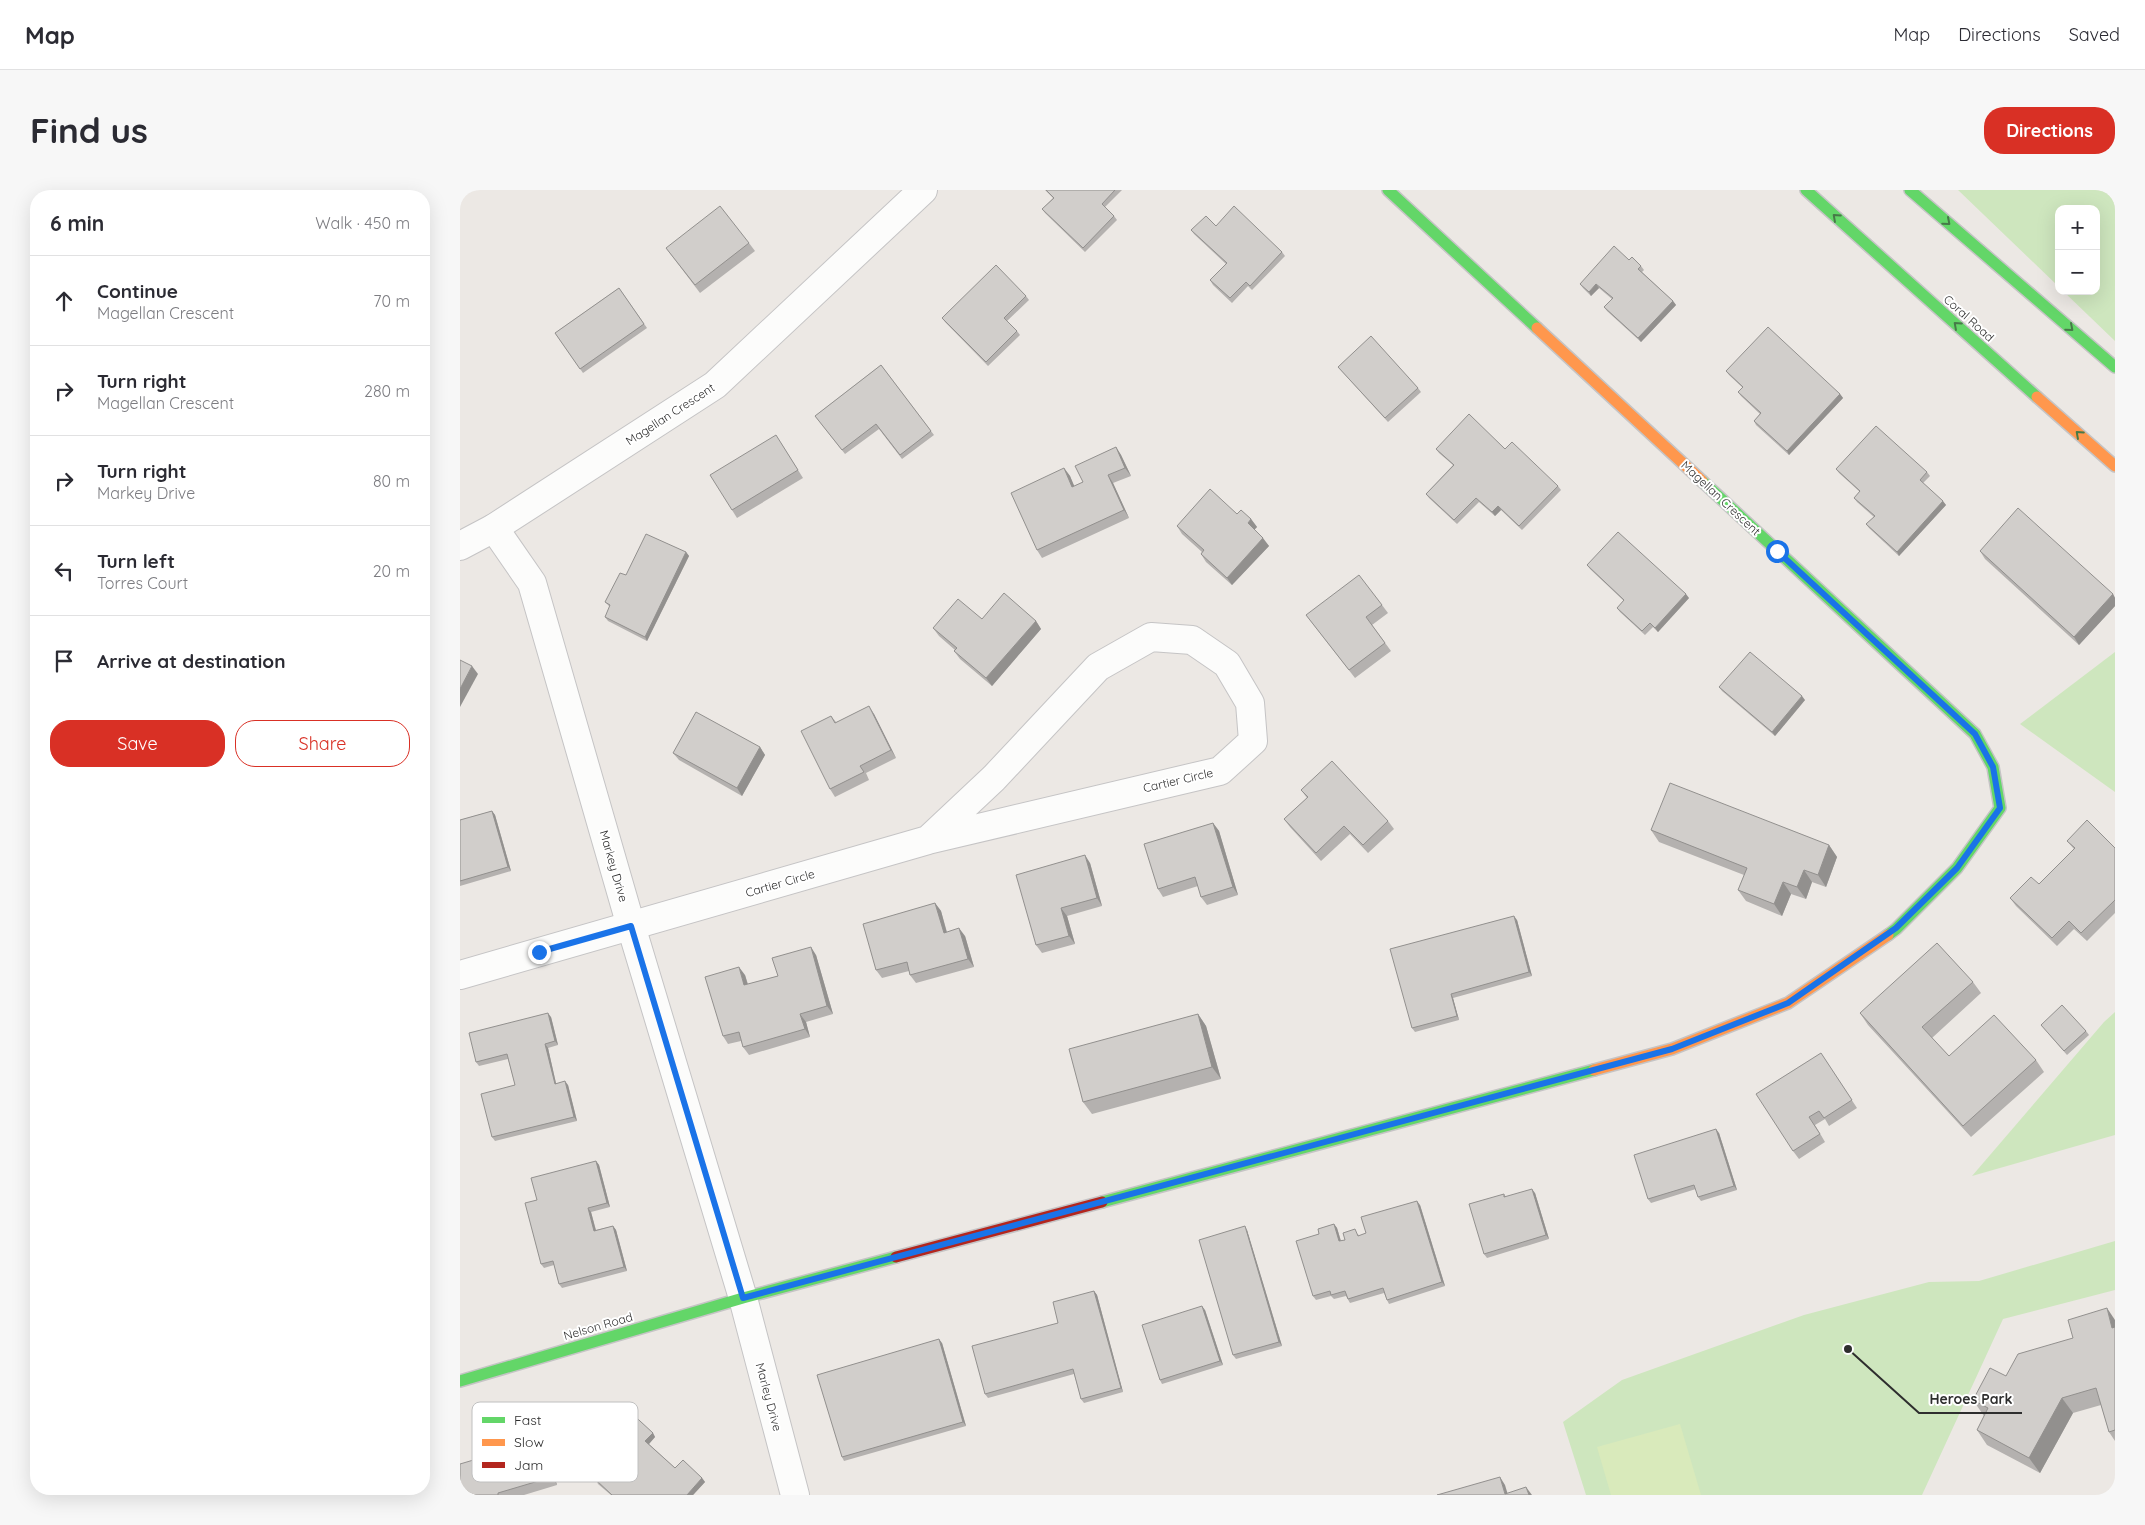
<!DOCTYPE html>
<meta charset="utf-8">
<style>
:root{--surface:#fff;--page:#f7f7f7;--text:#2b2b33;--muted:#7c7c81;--line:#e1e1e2;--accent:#d93025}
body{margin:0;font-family:Quicksand,sans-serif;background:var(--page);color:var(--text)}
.controls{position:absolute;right:15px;top:15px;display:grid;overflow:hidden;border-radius:10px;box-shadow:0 5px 20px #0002}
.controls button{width:45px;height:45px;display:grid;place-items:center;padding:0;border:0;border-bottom:1px solid var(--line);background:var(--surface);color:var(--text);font:25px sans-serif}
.stop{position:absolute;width:15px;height:15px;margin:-11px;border:4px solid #1a73e8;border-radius:50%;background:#fff}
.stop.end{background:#1a73e8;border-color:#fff;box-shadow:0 1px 5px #0008}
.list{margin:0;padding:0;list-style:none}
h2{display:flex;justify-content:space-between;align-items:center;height:65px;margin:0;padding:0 20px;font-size:21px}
h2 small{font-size:16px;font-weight:400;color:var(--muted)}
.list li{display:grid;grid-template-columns:32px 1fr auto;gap:15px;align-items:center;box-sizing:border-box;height:90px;padding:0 20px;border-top:1px solid var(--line)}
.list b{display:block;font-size:19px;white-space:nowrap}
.list p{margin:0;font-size:16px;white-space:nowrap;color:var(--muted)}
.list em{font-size:16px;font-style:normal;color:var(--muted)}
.actions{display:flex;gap:10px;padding:15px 20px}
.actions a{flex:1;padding:11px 0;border:1px solid var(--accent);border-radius:20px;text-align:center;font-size:18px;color:var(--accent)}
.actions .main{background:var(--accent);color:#fff}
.icon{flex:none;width:28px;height:28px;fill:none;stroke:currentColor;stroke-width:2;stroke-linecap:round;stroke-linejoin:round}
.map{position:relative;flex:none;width:1655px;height:1305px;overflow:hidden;border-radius:20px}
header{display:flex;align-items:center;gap:30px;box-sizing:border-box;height:70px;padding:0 25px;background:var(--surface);border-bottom:1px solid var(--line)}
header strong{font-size:24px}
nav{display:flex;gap:28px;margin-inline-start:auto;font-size:18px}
.intro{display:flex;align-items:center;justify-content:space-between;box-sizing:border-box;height:120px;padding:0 30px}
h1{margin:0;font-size:35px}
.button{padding:12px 22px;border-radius:20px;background:var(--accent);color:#fff;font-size:18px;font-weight:700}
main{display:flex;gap:30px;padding:0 30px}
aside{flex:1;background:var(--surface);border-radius:20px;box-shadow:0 5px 20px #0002}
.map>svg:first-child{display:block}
.green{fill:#cee6be}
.pitch{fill:#d9eabb}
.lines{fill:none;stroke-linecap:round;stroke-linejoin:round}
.street-casing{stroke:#c5c4c5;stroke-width:30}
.fast-casing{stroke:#c5c4c5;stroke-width:14}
.slow-casing{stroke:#c5c4c5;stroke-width:14}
.jam-casing{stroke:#c5c4c5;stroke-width:14}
.street{stroke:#fcfcfb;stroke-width:28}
.fast{stroke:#63d668;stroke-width:11}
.slow{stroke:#ff974d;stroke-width:11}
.jam{stroke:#b3261e;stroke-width:11}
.wall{fill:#b4b1af}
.shaded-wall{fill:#92908e}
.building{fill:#d1cecb;stroke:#92908e}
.oneway{stroke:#467a48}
.route{stroke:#1a73e8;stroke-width:6}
.labels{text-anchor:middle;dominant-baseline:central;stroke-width:4;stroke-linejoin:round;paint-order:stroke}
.street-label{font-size:12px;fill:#2e2e2e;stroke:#fff}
.key{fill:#fff;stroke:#c0c0c0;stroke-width:1}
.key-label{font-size:14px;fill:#2e2e2e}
.leader{fill:none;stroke:#2e2e2e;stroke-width:2}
.callout-dot{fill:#2e2e2e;stroke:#fff;stroke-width:2}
.callout-label{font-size:14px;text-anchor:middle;font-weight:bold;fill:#2e2e2e;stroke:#fff;stroke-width:4;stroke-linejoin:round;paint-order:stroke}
</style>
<header>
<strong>Map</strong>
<nav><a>Map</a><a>Directions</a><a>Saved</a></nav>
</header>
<div class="intro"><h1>Find us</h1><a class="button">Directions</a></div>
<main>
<aside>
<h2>6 min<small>Walk · 450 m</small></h2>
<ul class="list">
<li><svg class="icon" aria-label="ahead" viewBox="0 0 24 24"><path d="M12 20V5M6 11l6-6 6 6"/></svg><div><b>Continue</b><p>Magellan Crescent</p></div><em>70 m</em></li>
<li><svg class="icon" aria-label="right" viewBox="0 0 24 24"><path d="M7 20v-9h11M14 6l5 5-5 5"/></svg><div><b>Turn right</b><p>Magellan Crescent</p></div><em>280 m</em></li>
<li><svg class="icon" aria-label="right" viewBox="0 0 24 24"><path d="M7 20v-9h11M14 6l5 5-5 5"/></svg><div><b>Turn right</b><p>Markey Drive</p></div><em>80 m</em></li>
<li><svg class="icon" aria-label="left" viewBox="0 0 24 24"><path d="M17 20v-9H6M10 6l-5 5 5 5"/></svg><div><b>Turn left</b><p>Torres Court</p></div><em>20 m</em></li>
<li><svg class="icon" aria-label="arrive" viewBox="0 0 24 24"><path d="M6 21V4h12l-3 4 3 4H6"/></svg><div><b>Arrive at destination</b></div></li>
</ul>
<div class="actions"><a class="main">Save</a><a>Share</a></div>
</aside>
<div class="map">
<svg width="1655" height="1305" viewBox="0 0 1655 1305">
<rect width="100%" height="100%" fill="#ece8e4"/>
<g class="green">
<path d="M1498 0H1655V151L1603 101H1636V19H1599V97Z"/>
<path d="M1655 462V602L1560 534Z"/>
<path d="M1655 822V945L1512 986 1644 832Z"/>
<path d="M1655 1051V1100L1543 1129 1462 1305H1126L1103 1232 1162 1190 1344 1125 1469 1092 1519 1091Z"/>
</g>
<path class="pitch" d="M1220 1234 1241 1305H1151L1137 1257Z"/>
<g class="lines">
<defs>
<g id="street">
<path d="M34 338 72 393 171 736 283 1108 335 1305"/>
<path d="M0 356 34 338 255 195 463 0"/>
<path d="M0 785 468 650 760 581 793 551 790 513 767 474 732 450 691 447 638 477 534 588 468 650"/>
</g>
<g id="fast">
<path d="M928 0 1077 138"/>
<path d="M1346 0 1577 207"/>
<path d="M1450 0 1655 177"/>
<path d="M1242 291 1515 544 1533 577 1540 618 1497 678 1436 739 1428 745"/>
<path d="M642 1012 1134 880"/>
<path d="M0 1191 283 1108 436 1067"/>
</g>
<g id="slow">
<path d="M1077 138 1242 291"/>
<path d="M1577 207 1655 276"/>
<path d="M1134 880 1212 859 1328 813 1428 745"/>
</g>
<path id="jam" d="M436 1067 642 1012"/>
</defs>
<use href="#street" class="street-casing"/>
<use href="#fast" class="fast-casing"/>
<use href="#slow" class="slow-casing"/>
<use href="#jam" class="jam-casing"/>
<use href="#street" class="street"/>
<use href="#fast" class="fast"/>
<use href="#slow" class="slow"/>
<use href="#jam" class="jam"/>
</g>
<g class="wall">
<path d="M585 0H662L645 17 654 26 657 30 625 62 585 23 582 19 593 8Z"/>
<path d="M756 36 822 62 825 66 792 100 788 96 772 113 753 95 750 90 766 74 734 44 731 40Z"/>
<path d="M289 53 295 61 240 103 206 58Z"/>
<path d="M1169 70 1181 76 1184 80 1182 82 1213 111 1216 115 1181 152 1147 121 1144 117 1152 109 1139 98 1131 106 1123 98 1120 94Z"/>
<path d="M159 98 187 138 123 183 95 143Z"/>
<path d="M566 106 569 110 547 131 557 141 560 145 528 176 485 132 482 128Z"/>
<path d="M421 175 474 245 442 269 419 239 385 264 355 226Z"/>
<path d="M878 177 958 198 961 202 928 232Z"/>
<path d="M1266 181 1380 204 1383 208 1329 265 1296 235 1294 231 1300 224 1281 206 1278 202 1283 198 1269 185Z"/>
<path d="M321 253 343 288 277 328 272 320Z"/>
<path d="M656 257 661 265 671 286 653 293 669 328 582 368 577 360 604 278 610 286 614 296 623 292Z"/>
<path d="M976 259H1045L1098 296 1101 300 1062 340 1041 320 1035 326 1019 312 997 334 969 308 966 304 993 275 979 263Z"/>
<path d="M1376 279 1467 282 1470 286 1463 293 1486 315 1439 366 1409 338 1406 334 1414 327 1397 312 1394 308 1400 302 1379 283Z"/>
<path d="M777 324 791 329 797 337 794 340 809 356 772 395 746 372 741 364 742 362 722 344 717 336Z"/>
<path d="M1520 361 1653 404 1655 408V416L1619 455 1525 369Z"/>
<path d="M226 362 229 366 187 451 148 431 145 427 150 417 145 412 166 385Z"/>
<path d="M1127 375 1229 408 1198 442 1193 437 1185 445 1160 422 1157 418 1164 411 1130 379Z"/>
<path d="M922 415 928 423 912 435 931 461 895 488 846 425Z"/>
<path d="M522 429 576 431 581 439 532 496 500 469 494 461 495 460 479 446 473 438Z"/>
<path d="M1259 497 1345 510 1315 546 1262 501Z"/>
<path d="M414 524 436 568 406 583 409 590 375 607 370 599 371 526 376 532Z"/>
<path d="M300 557 305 565 282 606 219 570 213 563Z"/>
<path d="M841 600 928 631 934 639 908 663 890 644 861 671 830 637 824 629 847 608Z"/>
<path d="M32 621 35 625 51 681 0 696V630Z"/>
<path d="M753 633 759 641 778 705 747 715 741 707 738 696 703 707 698 699Z"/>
<path d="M1191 640 1369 655 1377 667 1366 697 1352 692 1346 709 1331 704 1322 726 1286 711 1278 700 1284 685 1199 652Z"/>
<path d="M1607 651 1655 658V723L1627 751 1614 739 1597 756 1556 716 1550 708 1579 694 1614 659Z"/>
<path d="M630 673 642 716 607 726 615 754 582 763 576 755Z"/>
<path d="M475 713 481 721 487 742 505 746 514 777 456 793 450 785 449 781 422 788 416 780Z"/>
<path d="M1057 730 1072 786 993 808 999 830 955 842 952 838Z"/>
<path d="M356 765 373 824 346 832 350 847 289 865 283 857 281 851 268 854 263 846 285 785 288 794 318 786Z"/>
<path d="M1513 792 1521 803 1472 848 1489 866 1576 870 1584 882 1511 947 1408 835 1400 823Z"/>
<path d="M738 824 746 836 761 889 632 924 623 912Z"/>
<path d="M91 827 98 855 88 858 96 893 108 895 117 931 35 951 32 947 55 895 48 869 19 876 16 872Z"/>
<path d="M1581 835 1626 841 1629 845 1607 865Z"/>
<path d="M1366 871 1397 918 1369 936 1365 929 1355 935 1365 952 1339 969 1333 961Z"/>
<path d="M1259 943 1277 1000 1241 1011 1238 1007 1236 999 1191 1013 1188 1009Z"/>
<path d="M136 971 139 975 150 1017 131 1022 136 1040 153 1036 156 1040 167 1081 102 1098 99 1094 94 1075 84 1078 81 1074 77 1010Z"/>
<path d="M1075 1003 1089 1049 1027 1068 1024 1064 1044 1004 1046 1007Z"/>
<path d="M960 1015 985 1096 929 1114 927 1110 924 1103 890 1113 886 1106 874 1109 871 1106 856 1110 853 1106 859 1044 874 1034 877 1038 881 1051 885 1050 898 1044 899 1046 906 1043Z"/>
<path d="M787 1040 822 1156 776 1169 773 1165Z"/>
<path d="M634 1101 637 1105 663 1202 624 1213 621 1209 614 1184 528 1208 525 1204 598 1133Z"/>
<path d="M745 1120 763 1175 702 1194 700 1190Z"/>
<path d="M1655 1130V1251L1649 1242 1641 1215 1613 1223 1580 1283 1527 1255 1517 1240 1524 1226 1513 1210 1613 1148Z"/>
<path d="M482 1153 506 1236 384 1271 382 1267Z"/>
<path d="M193 1243 195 1247 189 1254 215 1278 242 1288 245 1292 233 1305H151L138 1294 136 1290 146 1278 132 1265 129 1261Z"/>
<path d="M81 1250 86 1258 97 1295 64 1305H0Z"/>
</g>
<g class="shaded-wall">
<path d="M1136 94 1139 98 1131 106 1129 102Z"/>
<path d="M1213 111 1216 115 1181 152 1178 148Z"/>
<path d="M1380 204 1383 208 1329 265 1327 261Z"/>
<path d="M656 257 661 265 671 286 665 278Z"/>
<path d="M604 278 610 286 618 305 612 297Z"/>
<path d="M648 285 653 293 669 328 664 320Z"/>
<path d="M1483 311 1486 315 1439 366 1437 362Z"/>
<path d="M1038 316 1041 320 1035 326 1032 322Z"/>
<path d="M791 329 797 337 793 341 788 333Z"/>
<path d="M803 348 809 356 772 395 767 388Z"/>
<path d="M226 362 229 366 187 451 185 447Z"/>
<path d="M1226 404 1229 408 1198 442 1195 438Z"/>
<path d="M1653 404 1655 408V416L1619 455 1614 447Z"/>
<path d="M576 431 581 439 532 496 526 488Z"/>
<path d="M12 476 18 484 0 517V499Z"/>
<path d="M1342 506 1345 510 1315 546 1312 542Z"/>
<path d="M409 516 414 524 436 568 431 560Z"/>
<path d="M300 557 305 565 282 606 277 598Z"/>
<path d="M32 621 35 625 51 681 48 677Z"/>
<path d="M753 633 759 641 778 705 773 697Z"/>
<path d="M1369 655 1377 667 1366 697 1358 685Z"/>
<path d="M625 665 630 673 642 716 637 708Z"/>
<path d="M1344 680 1352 692 1346 709 1337 697Z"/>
<path d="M1323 692 1331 704 1322 726 1314 714Z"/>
<path d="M475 713 481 721 489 751 484 743Z"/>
<path d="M601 718 607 726 615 754 609 746Z"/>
<path d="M1054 726 1057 730 1072 786 1069 782Z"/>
<path d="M499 738 505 746 514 777 508 769Z"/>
<path d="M351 757 356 765 373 824 367 816Z"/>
<path d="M279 777 285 785 290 803 284 795Z"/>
<path d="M991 804 993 808 999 830 997 826Z"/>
<path d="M88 823 91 827 98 855 95 851Z"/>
<path d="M340 824 346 832 350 847 345 839Z"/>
<path d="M738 824 746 836 761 889 752 877Z"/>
<path d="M85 854 88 858 97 898 95 894Z"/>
<path d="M105 891 108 895 117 931 114 927Z"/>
<path d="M1256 939 1259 943 1277 1000 1274 996Z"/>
<path d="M136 971 139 975 150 1017 147 1013Z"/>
<path d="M1072 999 1075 1003 1089 1049 1086 1045Z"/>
<path d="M957 1011 960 1015 985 1096 982 1092Z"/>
<path d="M128 1018 131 1022 137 1045 134 1041Z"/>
<path d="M874 1034 877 1038 882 1055 879 1051Z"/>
<path d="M153 1036 156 1040 167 1081 164 1077Z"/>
<path d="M785 1036 787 1040 822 1156 819 1152Z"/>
<path d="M634 1101 637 1105 663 1202 661 1198Z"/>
<path d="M742 1116 745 1120 763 1175 760 1171Z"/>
<path d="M1647 1118 1655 1130V1142L1652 1138Z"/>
<path d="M479 1149 482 1153 506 1236 503 1232Z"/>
<path d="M1602 1208 1613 1223 1580 1283 1569 1268Z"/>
<path d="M193 1243 195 1247 188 1255 185 1251Z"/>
<path d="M81 1250 86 1258 97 1295 92 1287Z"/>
<path d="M1040 1287 1045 1295 1048 1305 1045 1304Z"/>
<path d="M242 1288 245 1292 233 1305H227Z"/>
<path d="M1066 1297 1072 1305H1069Z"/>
</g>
<g class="building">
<path d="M586 0H655L642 14 654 26 623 58 582 19 594 8Z"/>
<path d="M260 16 289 53 235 95 206 58Z"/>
<path d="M774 16 822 62 790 96 786 92 770 108 750 90 767 73 731 40 746 26 756 36Z"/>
<path d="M1154 56 1169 70 1172 67 1181 76 1178 79 1213 111 1178 148 1144 117 1153 108 1136 94 1129 102 1120 94Z"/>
<path d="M536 75 566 106 544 128 557 141 526 172 482 128Z"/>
<path d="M159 98 184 134 120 179 95 143Z"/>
<path d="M1308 137 1380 204 1327 261 1294 231 1301 223 1278 202 1283 197 1266 181Z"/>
<path d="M911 146 958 198 925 228 878 177Z"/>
<path d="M421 175 471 241 440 265 416 234 382 260 355 226Z"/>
<path d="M1009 224 1045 259 1052 252 1098 296 1059 336 1038 316 1032 322 1016 308 994 330 966 304 994 275 976 259Z"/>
<path d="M1416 236 1467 282 1460 290 1483 311 1437 362 1406 334 1415 326 1394 308 1400 301 1376 279Z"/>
<path d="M316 245 338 280 272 320 250 285Z"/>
<path d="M656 257 665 278 648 285 664 320 577 360 551 303 604 278 612 297 623 292 615 276Z"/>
<path d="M750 299 777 324 781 320 791 329 788 333 803 348 767 388 741 364 744 360 717 336Z"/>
<path d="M1558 318 1653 404 1614 447 1520 361Z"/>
<path d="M1158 342 1226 404 1195 438 1190 433 1182 441 1157 418 1164 410 1127 375Z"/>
<path d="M186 344 226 362 185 447 145 427 150 415 145 412 160 383 166 385Z"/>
<path d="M899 385 922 415 906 427 925 453 889 480 846 425Z"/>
<path d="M544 403 576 431 526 488 494 461 497 458 473 438 498 409 522 429Z"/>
<path d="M1290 462 1342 506 1312 542 1259 497Z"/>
<path d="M0 470 12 476 0 499Z"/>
<path d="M409 516 431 560 400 576 404 582 370 599 341 541 371 526 375 533Z"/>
<path d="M236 522 300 557 277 598 213 563Z"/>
<path d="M872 571 928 631 903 655 884 636 856 663 824 629 848 607 841 600Z"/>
<path d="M1210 593 1369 655 1358 685 1344 680 1337 697 1323 692 1314 714 1278 700 1287 678 1191 640Z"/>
<path d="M32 621 48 677 0 691V630Z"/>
<path d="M1627 630 1655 658V710L1621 743 1609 731 1592 748 1550 708 1571 687 1579 694 1615 658 1607 651Z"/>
<path d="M753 633 773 697 741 707 735 687 698 699 684 654Z"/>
<path d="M625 665 637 708 601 718 609 746 576 755 556 685Z"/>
<path d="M475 713 484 743 499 738 508 769 450 785 447 772 416 780 403 734Z"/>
<path d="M1054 726 1069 782 991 804 997 826 952 838 930 759Z"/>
<path d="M1477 753 1513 792 1462 837 1489 866 1534 825 1576 870 1503 936 1400 823Z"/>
<path d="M351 757 367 816 340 824 345 839 283 857 279 842 263 846 245 787 279 777 284 795 318 786 312 768Z"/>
<path d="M1602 815 1626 841 1604 861 1581 835Z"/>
<path d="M88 823 95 851 85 854 95 894 105 891 114 927 32 947 21 904 55 895 47 864 16 872 9 843Z"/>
<path d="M738 824 752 877 623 912 609 859Z"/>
<path d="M1361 863 1392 910 1364 928 1359 921 1349 927 1360 944 1333 961 1296 904Z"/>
<path d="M1256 939 1274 996 1238 1007 1234 995 1188 1009 1174 965Z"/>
<path d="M136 971 147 1013 128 1018 134 1041 153 1036 164 1077 99 1094 93 1071 81 1074 65 1013 77 1010 71 988Z"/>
<path d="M1072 999 1086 1045 1024 1064 1009 1014 1044 1004V1007Z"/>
<path d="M957 1011 982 1092 927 1110 923 1098 888 1109 885 1101 871 1105 870 1101 853 1106 836 1051 859 1044 858 1039 874 1034 879 1051 885 1050 883 1043 895 1039 898 1046 906 1043 901 1027Z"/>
<path d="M785 1036 819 1152 773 1165 739 1050Z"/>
<path d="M634 1101 661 1198 621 1209 613 1179 525 1204 512 1156 598 1133 593 1112Z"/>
<path d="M742 1116 760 1171 700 1190 682 1135Z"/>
<path d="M1647 1118 1652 1138 1655 1137V1240L1649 1242 1636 1198 1602 1208 1569 1268 1517 1240 1528 1218 1513 1210 1530 1178 1546 1186 1558 1164 1613 1148 1608 1130Z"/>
<path d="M479 1149 503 1232 382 1267 357 1185Z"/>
<path d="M167 1219 193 1243 185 1251 215 1278 223 1270 242 1288 227 1305H152L136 1290 147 1278 129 1261Z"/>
<path d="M81 1250 92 1287 38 1303V1305H0V1274Z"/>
<path d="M1040 1287 1045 1304 1066 1297 1069 1305H977Z"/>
</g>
<defs><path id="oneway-chevron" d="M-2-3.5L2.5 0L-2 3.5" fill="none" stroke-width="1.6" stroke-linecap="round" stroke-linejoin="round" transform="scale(1.25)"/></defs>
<g class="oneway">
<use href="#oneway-chevron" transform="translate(1376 27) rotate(-138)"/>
<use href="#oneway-chevron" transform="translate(1487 32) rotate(41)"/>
<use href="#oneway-chevron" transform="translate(1497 135) rotate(-138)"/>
<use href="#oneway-chevron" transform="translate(1610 138) rotate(41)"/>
<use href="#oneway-chevron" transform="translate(1619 244) rotate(-138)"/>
</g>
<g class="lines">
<path class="route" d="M79 762 171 736 283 1108 1212 859 1328 813 1436 738 1497 678 1540 618 1533 577 1515 544 1317 361"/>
</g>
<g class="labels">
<g class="street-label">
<text transform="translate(1509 128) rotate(42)">Coral Road</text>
<text transform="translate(210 224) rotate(-33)">Magellan Crescent</text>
<text transform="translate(1261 308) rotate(43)">Magellan Crescent</text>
<text transform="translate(718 590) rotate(-13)">Cartier Circle</text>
<text transform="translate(154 676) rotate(74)">Markey Drive</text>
<text transform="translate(320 693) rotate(-16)">Cartier Circle</text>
<text transform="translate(138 1136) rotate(-16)">Nelson Road</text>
<text transform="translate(309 1207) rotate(75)">Marley Drive</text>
</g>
</g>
<rect x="12" y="1212" width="166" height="80" rx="8" class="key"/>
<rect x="22" y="1227" width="23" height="6" fill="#63d668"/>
<rect x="22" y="1249" width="23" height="7" fill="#ff974d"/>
<rect x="22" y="1272" width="23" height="6" fill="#b3261e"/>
<g class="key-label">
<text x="54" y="1235">Fast</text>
<text x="54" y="1257">Slow</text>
<text x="54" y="1280">Jam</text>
</g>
<path class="leader" d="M1388 1159L1459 1223H1562"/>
<circle class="callout-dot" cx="1388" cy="1159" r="5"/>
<g class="callout-label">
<text x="1511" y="1214">Heroes Park</text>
</g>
</svg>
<div class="controls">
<button>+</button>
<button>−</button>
</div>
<div class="stop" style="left:1317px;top:361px"></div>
<div class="stop end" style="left:79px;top:762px"></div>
</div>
</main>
